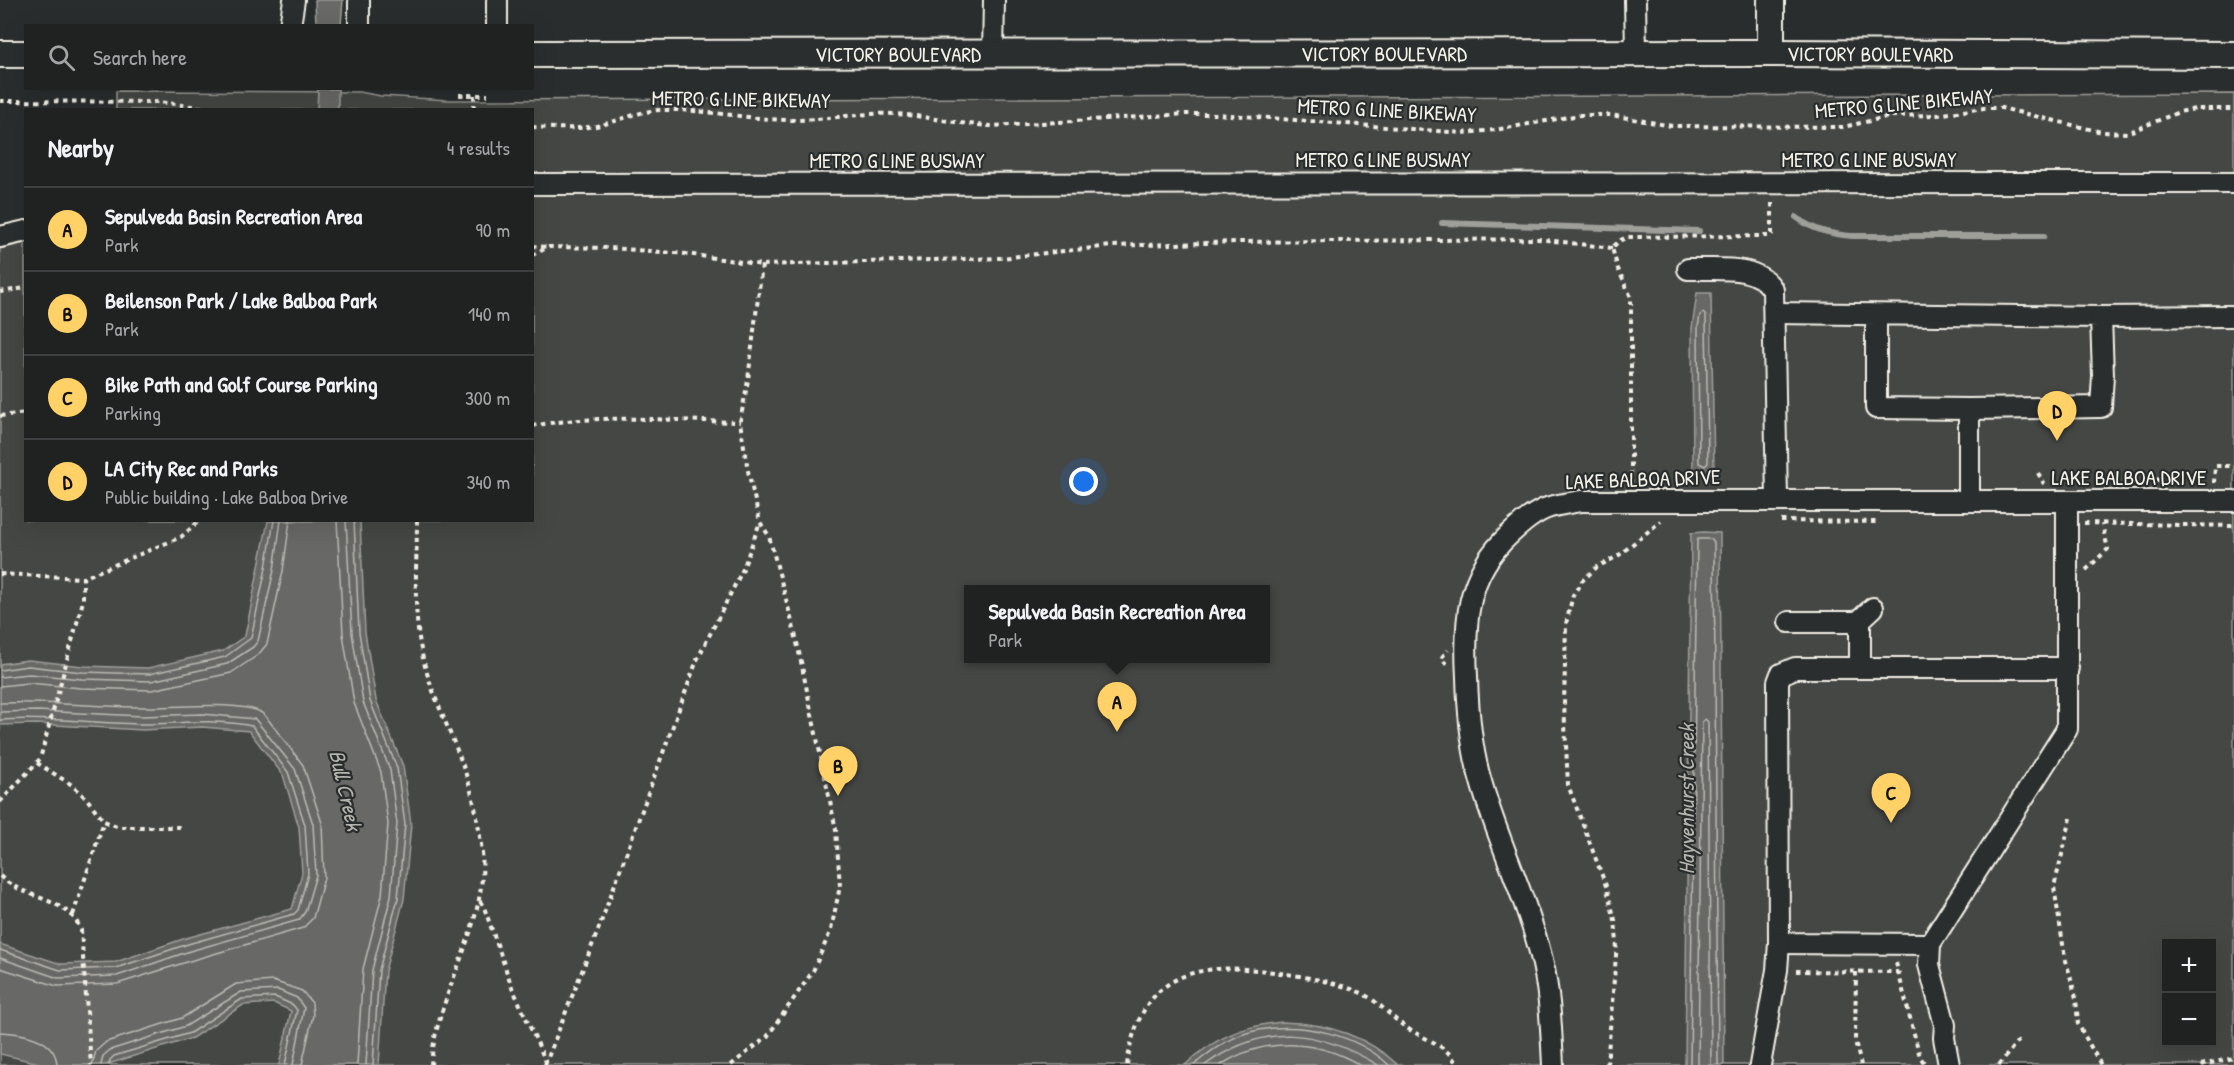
<!DOCTYPE html>
<meta charset="utf-8">
<style>
:root{--surface:#202222;--page:#2d2f2f;--text:#f1f3f6;--muted:#a2a4a5;--line:#3d3f40;--accent:#ffd166}
body{margin:0;font-family:"Patrick Hand",sans-serif;background:var(--page);color:var(--text)}
.controls{position:absolute;right:18px;bottom:18px;display:grid;overflow:hidden;border-radius:0px;box-shadow:0 6px 24px #0002}
.controls button{width:54px;height:54px;display:grid;place-items:center;padding:0;border:0;border-bottom:2px solid var(--line);background:var(--surface);color:var(--text);font:30px sans-serif}
.you{position:absolute;left:1084px;top:482px;width:21px;height:21px;margin:-15px;border:4px solid #fff;border-radius:50%;background:#1a73e8;box-shadow:0 0 0 9px #1a73e833}
.badge{display:grid;place-items:center;width:39px;height:39px;border-radius:50%;background:var(--accent);color:#111;font-size:20px;font-weight:700}
.pin{position:absolute;translate:-50% -50px;filter:drop-shadow(0 2px 3px #0008)}
.pin::after{content:'';position:absolute;top:32px;width:21px;height:18px;background:inherit;clip-path:polygon(0 0,100% 0,50% 100%)}
.popup{position:absolute;left:964px;top:585px;width:306px;height:78px;box-sizing:border-box;display:grid;place-content:center;border-radius:0px;background:var(--surface);filter:drop-shadow(0 2px 4px #0005);font-size:20px;white-space:nowrap;color:var(--muted)}
.popup b{font-size:22px;color:var(--text)}
.popup::after{content:'';position:absolute;left:50%;top:100%;margin-left:-12px;border:12px solid transparent;border-top-color:var(--surface)}
.list{margin:0;padding:0;list-style:none}
h2{display:flex;justify-content:space-between;align-items:center;height:78px;margin:0;padding:0 24px;font-size:26px}
h2 small{font-size:20px;font-weight:400;color:var(--muted)}
.list li{display:grid;grid-template-columns:39px 1fr auto;gap:18px;align-items:center;box-sizing:border-box;height:84px;padding:0 24px;border-top:2px solid var(--line)}
.list b{display:block;font-size:22px;white-space:nowrap}
.list p{margin:0;font-size:20px;white-space:nowrap;color:var(--muted)}
.list em{font-size:20px;font-style:normal;color:var(--muted)}
.icon{flex:none;width:33px;height:33px;fill:none;stroke:currentColor;stroke-width:2;stroke-linecap:round;stroke-linejoin:round}
.map{position:relative;flex:none;width:2234px;height:1065px;overflow:hidden}
.search{position:absolute;background:var(--surface);box-shadow:0 6px 24px #0002;left:24px;top:24px;width:510px;height:66px;display:flex;align-items:center;gap:15px;box-sizing:border-box;padding:0 21px;border-radius:0px;color:var(--muted);font-size:22px}
.panel{position:absolute;background:var(--surface);box-shadow:0 6px 24px #0002;left:24px;top:108px;width:510px;height:414px;border-radius:0px}
.map>svg:first-child{display:block}
.green{fill:#444645;stroke:#9c9c96;stroke-width:1.5;fill-rule:evenodd}
.water{fill:#676866;stroke:#9f9f9a;stroke-width:1.5}
.lines{fill:none;stroke-linecap:round;stroke-linejoin:round}
.shore{stroke:#bcbab4;stroke-width:1.5}
.stream{stroke:#9f9f9a;stroke-width:6}
.minor-casing{stroke:#f4f1e8;stroke-width:24}
.major-casing{stroke:#f4f1e8;stroke-width:30}
.path{stroke:#f4f1e8;stroke-width:4;stroke-dasharray:4.5 4.5;stroke-linecap:butt}
.minor{stroke:#2a2d2e;stroke-width:20}
.major{stroke:#2a2d2e;stroke-width:26}
.labels{text-anchor:middle;dominant-baseline:central;stroke-width:4.5;stroke-linejoin:round;paint-order:stroke}
.street-label{font-size:21px;fill:#f4f1e8;stroke:#2a2d2e}
.water-label{font-size:22px;font-style:italic;fill:#b5b3ae;stroke:#2a2d2e}
</style>
<div class="map">
<svg width="2234" height="1065" viewBox="0 0 2234 1065">
<rect width="100%" height="100%" fill="#2a2d2e"/>
<filter id="ink" filterUnits="userSpaceOnUse"><feTurbulence type="fractalNoise" baseFrequency=".0167" numOctaves="2"/><feDisplacementMap in="SourceGraphic" scale="12" xChannelSelector="R" yChannelSelector="G"/><feConvolveMatrix kernelMatrix="1 2 1 2 8 2 1 2 1" color-interpolation-filters="sRGB"/></filter>
<g filter="url(#ink)">
<path class="green" d="M116 91 359 92 381 96 449 100 2234 94V1065H0V249L25 243 26 520H532V110H116ZM968 590H1266V658H968ZM2166 944H2212V1042H2166Z"/>
<g class="water">
<path d="M315 0H343L341 25H316Z"/>
<path d="M318 89H338V109H317Z"/>
<path d="M1697 293H1711L1714 472H1693L1692 328Z"/>
<path d="M268 521H360L365 632 376 700 403 766 411 824 404 899 385 971 379 1065H279L291 1011 274 1003 243 1005 192 1038 105 1065H47L0 1054V944L61 964 116 962 186 938 292 909 302 873 299 827 283 775 249 731 202 727 143 730 36 724 0 725V664L28 660 83 666 148 668 223 651 245 636Z"/>
<path d="M1704 532 1720 533 1724 1065H1685L1691 533Z"/>
<path d="M1282 1022C1325 1023 1366 1035 1398 1065H1185C1214 1038 1242 1026 1282 1022Z"/>
</g>
<g class="lines">
<g class="shore">
<path d="M1703 313 1706 316 1708 463 1705 466 1699 463 1698 328 1700 315Z"/>
<path d="M337 520 343 634 354 703 381 772 388 824 382 895 363 969 357 1065"/>
<path d="M346 520 352 633 363 702 390 770 397 824 391 896 372 970 366 1065"/>
<path d="M354 520 359 632 370 701 397 768 405 824 398 898 379 970 373 1065"/>
<path d="M0 670 28 666 82 672 149 674 225 657 251 638 266 568 274 520"/>
<path d="M0 677 29 674 82 679 151 681 227 664 253 647 258 641 274 570 281 520"/>
<path d="M0 686 29 683 81 688 152 690 231 673 258 655 267 644 283 571 290 520"/>
<path d="M0 703C48 701 95 707 142 707 179 708 215 702 252 709 258 710 263 713 267 718L303 765 322 823 324 878 313 918 303 928 193 960 117 984 57 986 0 968"/>
<path d="M0 712 37 711 142 716 202 714 255 719 295 769 313 824 316 875 305 912 299 920 190 951 117 976 58 978 0 958"/>
<path d="M0 720C48 717 95 723 142 724 178 724 216 718 252 726L288 772 305 825 308 874 298 910 294 914 188 944 116 968 60 970 0 950"/>
<path d="M0 1032C22 1033 56 1038 57 1065"/>
<path d="M92 1065 96 1051 106 1042 182 1018 236 984 273 981 302 991 312 1003 313 1015 302 1065"/>
<path d="M101 1065 103 1056 110 1050 186 1026 241 992 278 990 297 998 304 1008 293 1065"/>
<path d="M109 1065 110 1060 114 1056 190 1033 242 999 275 997 293 1005 297 1010 285 1065"/>
<path d="M1194 1065C1211 1050 1235 1034 1259 1030 1302 1022 1356 1034 1389 1065"/>
<path d="M1205 1065C1265 1022 1317 1029 1378 1065"/>
<path d="M1221 1065C1264 1037 1316 1039 1360 1065"/>
<path d="M1690 1065 1697 542 1698 539H1712L1714 542 1718 1065"/>
<path d="M1698 1065 1702 722 1705 719 1708 722 1711 1065"/>
</g>
<g class="stream">
<path d="M1796 217C1814 231 1831 234 1852 236H2044"/>
<path d="M1442 223 1699 231"/>
</g>
<defs>
<g id="minor">
<path d="M359 0V26"/>
<path d="M497 0V26"/>
<path d="M1635 0 1636 54"/>
<path d="M290 26 294 0"/>
<path d="M993 55 994 0"/>
<path d="M532 184 2234 183"/>
<path d="M0 237 26 231"/>
<path d="M1688 269C1716 270 1757 263 1773 290L1777 500"/>
<path d="M1774 313 2101 317 2103 376 2101 407 1969 409 1876 408V315"/>
<path d="M2101 317 2231 316"/>
<path d="M1969 501V409"/>
<path d="M1860 620V668"/>
<path d="M1789 622H1855L1860 620 1873 608"/>
<path d="M1930 944 1779 943 1778 682 1781 674 1795 668H2068"/>
<path d="M1553 1065C1551 1027 1550 989 1540 952 1525 895 1498 841 1482 785 1471 750 1468 713 1467 677 1464 622 1466 575 1509 535 1521 524 1534 512 1550 507 1560 504 1571 503 1581 501H2234"/>
<path d="M1760 1065 1777 970 1779 943"/>
<path d="M1949 1065 1944 1038 1945 1025 1929 965 1930 944 2067 729V501"/>
</g>
<g id="major">
<path d="M1771 0V53"/>
<path d="M0 54H26"/>
<path id="s1" d="M532 54 1771 53 2234 55"/>
</g>
</defs>
<use href="#minor" class="minor-casing"/>
<use href="#major" class="major-casing"/>
<g class="path">
<path d="M459 95H488"/>
<path d="M474 95V110"/>
<path d="M0 101 159 102 222 110"/>
<path d="M532 127C555 128 578 130 601 125 622 120 641 110 663 110 706 109 750 120 794 120 828 120 861 112 895 114 928 116 960 125 994 126L1186 114H1217L1463 133 1495 130 1580 115H1611L1672 126 1843 127 1892 116 1937 115 1984 108H2001L2102 132 2127 133 2179 112 2195 109H2234"/>
<path d="M532 246 549 247"/>
<path d="M532 255 549 247 611 248 687 254 762 265 1001 258 1111 246 1237 242 1538 239 1612 248"/>
<path d="M0 292 26 288"/>
<path d="M0 416 26 413"/>
<path d="M532 426C600 413 672 421 740 422"/>
<path d="M2038 473 2044 484"/>
<path d="M2157 482 2160 474"/>
<path d="M2214 483 2215 466H2234"/>
<path d="M1631 485V297L1618 269 1612 248 1619 241 1627 237 1770 236 1772 234V200"/>
<path d="M417 520C417 561 413 604 420 644 429 697 459 743 472 795 477 814 480 834 482 853 488 927 436 992 431 1065"/>
<path d="M1781 521 1879 522"/>
<path d="M2084 523 2234 526"/>
<path d="M2086 570 2108 549 2102 524"/>
<path d="M0 574 83 578"/>
<path d="M1447 664 1442 660V657L1448 650"/>
<path d="M37 763 72 785 87 799 104 821 119 827H183"/>
<path d="M0 802 40 759 83 601V578L181 537 200 520"/>
<path d="M2071 818 2054 887 2065 957 2076 998 2078 1024 2101 1065"/>
<path d="M0 876C24 900 67 896 81 930L91 1065"/>
<path d="M480 901 485 910 512 987 546 1062"/>
<path d="M73 915 104 821"/>
<path d="M1896 963 1920 1057 1926 1065"/>
<path d="M1796 971 1898 972"/>
<path d="M1856 972 1855 1041 1861 1065"/>
<path d="M545 1065 597 933 697 660 743 569 760 522"/>
<path d="M731 1065 767 1037 813 971 831 930 840 886 836 830 795 633 769 536 760 522 748 471 740 422 748 380 762 265"/>
<path d="M1127 1065C1140 971 1197 960 1280 973 1307 977 1335 982 1359 992 1378 1000 1390 1017 1407 1028 1425 1040 1447 1044 1457 1065"/>
<path d="M1607 1065 1617 943 1615 920 1606 886 1568 785 1564 704 1566 624 1573 595 1582 581 1597 567 1618 556 1661 521"/>
<path d="M1999 1065 2016 1043 2021 1040"/>
<path d="M2201 1065 2234 1058"/>
</g>
<use href="#minor" class="minor"/>
<use href="#major" class="major"/>
</g>
</g>
<g class="labels">
<g class="street-label">
<text stroke="none"><textPath href="#s1" startOffset="1338">VICTORY BOULEVARD</textPath></text>
<text stroke="none"><textPath href="#s1" startOffset="366">VICTORY BOULEVARD</textPath></text>
<text stroke="none"><textPath href="#s1" startOffset="852">VICTORY BOULEVARD</textPath></text>
<text transform="translate(741 99) rotate(1)">METRO G LINE BIKEWAY</text>
<text transform="translate(1904 103) rotate(-5)">METRO G LINE BIKEWAY</text>
<text transform="translate(1387 110) rotate(3)">METRO G LINE BIKEWAY</text>
<text x="1383" y="159">METRO G LINE BUSWAY</text>
<text x="1869" y="159">METRO G LINE BUSWAY</text>
<text x="897" y="160">METRO G LINE BUSWAY</text>
<text x="2129" y="477">LAKE BALBOA DRIVE</text>
<text transform="translate(1643 479) rotate(-2)">LAKE BALBOA DRIVE</text>
</g>
<g class="water-label">
<text transform="translate(346 790) rotate(77)">Bull Creek</text>
<text transform="translate(1686 799) rotate(-90)">Hayvenhurst Creek</text>
</g>
</g>
</svg>
<div class="controls">
<button>+</button>
<button>−</button>
</div>
<div class="you"></div>
<div class="pin badge" style="left:1117px;top:732px">A</div>
<div class="popup"><b>Sepulveda Basin Recreation Area</b>Park</div>
<div class="pin badge" style="left:838px;top:796px">B</div>
<div class="pin badge" style="left:1891px;top:823px">C</div>
<div class="pin badge" style="left:2057px;top:441px">D</div>
<div class="search"><svg class="icon" aria-label="search" viewBox="0 0 24 24"><circle cx="10" cy="10" r="6"/><path d="M15 15l6 6"/></svg>Search here</div>
<section class="panel">
<h2>Nearby<small>4 results</small></h2>
<ul class="list">
<li><span class="badge">A</span><div><b>Sepulveda Basin Recreation Area</b><p>Park</p></div><em>90 m</em></li>
<li><span class="badge">B</span><div><b>Beilenson Park / Lake Balboa Park</b><p>Park</p></div><em>140 m</em></li>
<li><span class="badge">C</span><div><b>Bike Path and Golf Course Parking</b><p>Parking</p></div><em>300 m</em></li>
<li><span class="badge">D</span><div><b>LA City Rec and Parks</b><p>Public building · Lake Balboa Drive</p></div><em>340 m</em></li>
</ul>
</section>
</div>
